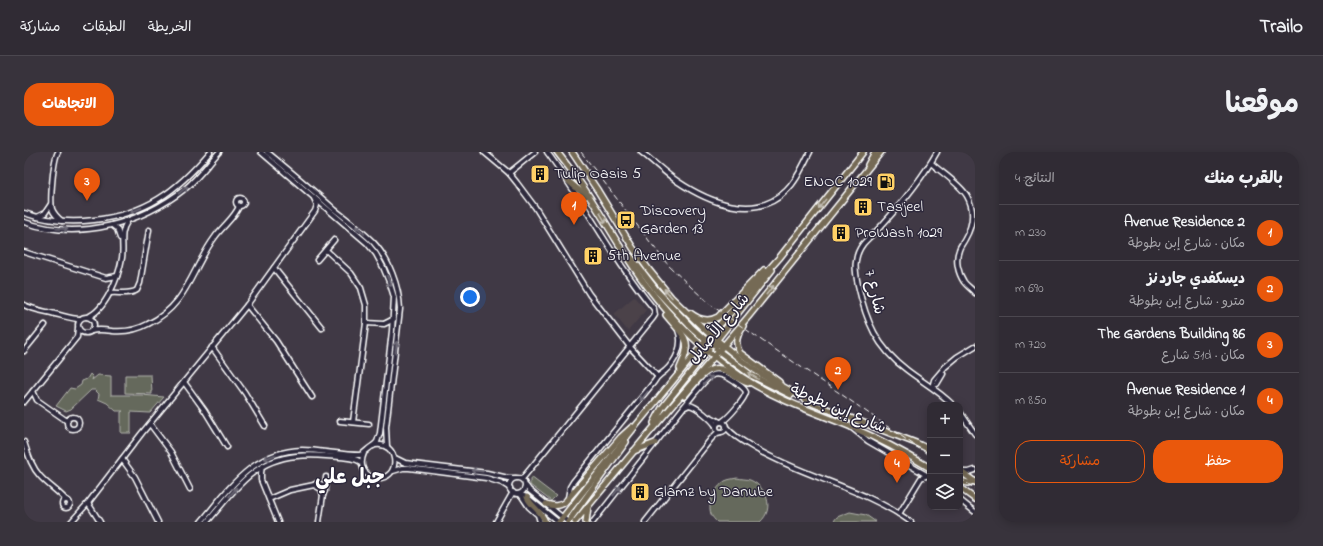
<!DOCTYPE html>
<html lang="ar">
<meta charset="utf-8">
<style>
:root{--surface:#302b34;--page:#38333c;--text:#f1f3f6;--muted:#a8a7ac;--line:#4b474f;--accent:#ea580c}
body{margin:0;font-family:"Indie Flower","Playpen Sans Arabic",sans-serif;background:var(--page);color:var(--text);direction:rtl}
.controls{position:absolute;right:12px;bottom:12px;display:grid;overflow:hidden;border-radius:8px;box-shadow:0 2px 10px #0003}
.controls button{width:36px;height:36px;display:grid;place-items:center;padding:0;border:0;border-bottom:1px solid var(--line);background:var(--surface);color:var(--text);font:20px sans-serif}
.you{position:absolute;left:446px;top:145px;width:14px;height:14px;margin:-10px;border:3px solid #fff;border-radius:50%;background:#1a73e8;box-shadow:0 0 0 6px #1a73e833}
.badge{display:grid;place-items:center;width:26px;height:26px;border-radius:50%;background:var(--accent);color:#fff;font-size:13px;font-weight:700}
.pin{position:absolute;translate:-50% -33px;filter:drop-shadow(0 1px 2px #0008)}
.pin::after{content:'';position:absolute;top:21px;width:14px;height:12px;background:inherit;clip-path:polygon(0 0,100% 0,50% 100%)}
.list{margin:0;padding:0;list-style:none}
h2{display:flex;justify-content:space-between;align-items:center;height:52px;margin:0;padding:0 16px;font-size:17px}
h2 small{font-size:13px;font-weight:400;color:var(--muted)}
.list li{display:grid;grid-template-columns:26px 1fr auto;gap:12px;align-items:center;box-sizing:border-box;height:56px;padding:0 16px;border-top:1px solid var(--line)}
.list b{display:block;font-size:15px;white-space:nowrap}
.list p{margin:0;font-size:13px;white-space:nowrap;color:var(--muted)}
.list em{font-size:13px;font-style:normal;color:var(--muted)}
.actions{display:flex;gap:8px;padding:12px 16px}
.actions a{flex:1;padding:9px 0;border:1px solid var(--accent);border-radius:16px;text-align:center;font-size:14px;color:var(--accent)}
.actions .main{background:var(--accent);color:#fff}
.icon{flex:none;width:22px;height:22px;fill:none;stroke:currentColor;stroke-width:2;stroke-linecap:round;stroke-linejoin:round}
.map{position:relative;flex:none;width:951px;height:370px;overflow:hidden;direction:ltr;border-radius:16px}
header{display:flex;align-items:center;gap:24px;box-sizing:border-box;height:56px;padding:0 20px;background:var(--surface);border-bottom:1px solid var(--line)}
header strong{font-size:19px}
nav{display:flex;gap:22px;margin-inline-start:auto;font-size:14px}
.intro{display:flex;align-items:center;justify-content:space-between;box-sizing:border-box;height:96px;padding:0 24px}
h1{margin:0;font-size:28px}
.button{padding:10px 18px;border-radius:16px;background:var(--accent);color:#fff;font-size:14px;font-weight:700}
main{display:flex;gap:24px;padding:0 24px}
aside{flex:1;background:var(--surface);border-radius:16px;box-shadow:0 2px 10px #0003}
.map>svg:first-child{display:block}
.built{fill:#4c434a}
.green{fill:#65695b;stroke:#b2b4ad}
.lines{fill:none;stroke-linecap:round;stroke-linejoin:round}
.minor-casing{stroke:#fff;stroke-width:7}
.major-casing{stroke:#fff;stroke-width:8}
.minor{stroke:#2f2a3d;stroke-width:4}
.major{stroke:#756b55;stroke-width:5}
.rail{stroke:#fff;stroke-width:1;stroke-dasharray:6 3;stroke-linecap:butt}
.oneway{stroke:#6d6a77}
.oneway2{stroke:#c1bcb2}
.labels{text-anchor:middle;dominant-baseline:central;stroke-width:3;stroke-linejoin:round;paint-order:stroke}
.poi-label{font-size:16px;fill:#fff;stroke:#2f2a3d;text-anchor:start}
.street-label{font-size:16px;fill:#fff;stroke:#2f2a3d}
.district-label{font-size:20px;font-weight:bold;fill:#fff;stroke:#2f2a3d}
</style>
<header>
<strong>Trailo</strong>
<nav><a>الخريطة</a><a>الطبقات</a><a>مشاركة</a></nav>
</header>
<div class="intro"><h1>موقعنا</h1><a class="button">الاتجاهات</a></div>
<main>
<aside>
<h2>بالقرب منك<small>النتائج: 4</small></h2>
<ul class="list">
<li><span class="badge">1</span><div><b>Avenue Residence 2</b><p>مكان · شارع إبن بطوطة</p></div><em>230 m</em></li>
<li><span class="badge">2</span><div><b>ديسكفدي جاردنز</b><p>مترو · شارع إبن بطوطة</p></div><em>690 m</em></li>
<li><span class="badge">3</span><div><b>The Gardens Building 86</b><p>مكان · 51d شارع</p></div><em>720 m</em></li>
<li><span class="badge">4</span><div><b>Avenue Residence 1</b><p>مكان · شارع إبن بطوطة</p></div><em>850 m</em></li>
</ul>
<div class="actions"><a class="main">حفظ</a><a>مشاركة</a></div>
</aside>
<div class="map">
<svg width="951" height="370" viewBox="0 0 951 370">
<rect width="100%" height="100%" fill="#403945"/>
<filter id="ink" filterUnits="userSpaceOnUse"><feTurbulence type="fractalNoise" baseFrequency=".025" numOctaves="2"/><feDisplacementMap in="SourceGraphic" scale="8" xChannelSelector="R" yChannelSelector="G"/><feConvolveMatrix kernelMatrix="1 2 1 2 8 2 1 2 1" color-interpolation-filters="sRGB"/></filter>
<g filter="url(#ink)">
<path class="built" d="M610 145 622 158 604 179 590 162Z"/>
<g class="green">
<path d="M66 222 69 225 68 228 74 223 87 224V243H118L140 245 126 261 107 260V281H97V260L99 259H92L83 251 74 247 75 242 71 238H67L47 257 42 259 32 254 46 236 51 237 57 233 58 229 63 227Z"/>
<path d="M101 223H127L128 242 101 241Z"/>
<path d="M507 325 532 344 527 349 506 333V328Z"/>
<path d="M713 326C717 327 723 327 726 328 743 335 751 357 736 370H693C691 368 688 365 687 362 683 350 691 336 701 329 705 327 709 327 713 326Z"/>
<path d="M826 360 842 363 852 370H809L813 365Z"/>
</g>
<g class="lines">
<defs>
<g id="minor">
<path d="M34 0C29 8 26 48 28 57 30 62 34 66 38 69"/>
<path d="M237 0 343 91 352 102 359 115 366 132 370 145 368 179 356 281 353 290 349 294"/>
<path d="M243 0C266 19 289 38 311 58 324 68 337 78 349 90 365 107 375 134 376 157L362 275 363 295"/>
<path d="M460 0 485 21 493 31 511 55 565 142 606 195 633 224"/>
<path d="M617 0C629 9 640 20 653 29 684 50 731 70 762 39 773 29 779 13 786 0"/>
<path d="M913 0C898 27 879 50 858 73 852 80 845 85 839 92 829 105 831 119 834 133 842 169 853 196 883 218 900 231 914 238 929 253"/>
<path d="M907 11C918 21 936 32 943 44 951 58 949 73 941 87 939 91 936 94 935 98 931 108 934 121 940 130 943 134 948 137 951 141"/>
<path d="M485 21 511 0"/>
<circle cx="216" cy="50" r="4"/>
<path d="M0 61C23 69 46 71 70 68 122 62 152 40 186 0"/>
<path d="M13 65 21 61 27 52"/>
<path d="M0 70C55 89 117 72 162 36 174 26 184 12 195 0"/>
<path d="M88 73 93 77 96 86"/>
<path d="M302 98 327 121 337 136 342 153V171L329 270"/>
<path d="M0 100 82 126 93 124"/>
<path d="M293 108 310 88"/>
<path d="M250 116 298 176"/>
<path d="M86 141C94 140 107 143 113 138L116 131 125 78"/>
<path d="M0 153C10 158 20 159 31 162 40 164 47 167 56 167"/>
<path d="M223 153 252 189 288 245"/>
<circle cx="62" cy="173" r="8"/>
<path d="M63 165C82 159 95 123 98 106 100 93 95 81 103 70"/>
<path d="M342 171 360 172 370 167"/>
<path d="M67 179C75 177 81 178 88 179 100 180 113 178 124 172 164 153 167 117 191 85 198 75 212 64 215 54"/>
<path d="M188 195 221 241 241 274"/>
<path d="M0 199 21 173"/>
<path d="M160 230 181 259 203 295"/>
<path d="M908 234 913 232 919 222"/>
<path d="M910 236 909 232 910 228 921 215 933 205 951 194"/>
<path d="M9 239 13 248 43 269"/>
<path d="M0 250 53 185 54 176"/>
<path d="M661 255 665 253C673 254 688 268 692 274"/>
<path d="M936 260 951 282"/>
<circle cx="49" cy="271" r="6"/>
<path d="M687 265 696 270"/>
<path d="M316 269 345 272"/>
<circle cx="697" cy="275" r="5"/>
<path d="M126 272 147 300 166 337"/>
<path d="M703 276C710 285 722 291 732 297 782 326 840 336 887 370"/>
<path d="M828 276 844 289 906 325"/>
<path d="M0 290C4 302 7 314 16 324 24 333 34 339 42 348"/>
<path d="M371 306 381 311 463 321 484 326H491"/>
<path d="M98 307 111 325 134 370"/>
<path d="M238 314 237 321V328L254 370"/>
<path d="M369 319 379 316H385L462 326 478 331 486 336"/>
<path d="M938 320H945L951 318"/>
<circle cx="493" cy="334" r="8"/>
<path d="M498 327 629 166 631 163 630 157C589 108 561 51 523 0"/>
<path d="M290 333 297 337 299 343"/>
<path d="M502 334 505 338 544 370"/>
<path d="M301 336 302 325"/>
<path d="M495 342 503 345 534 370"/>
<path d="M497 343 505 355 514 363 516 370"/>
<path d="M544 346 546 335 549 330 630 230C634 223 635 224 641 219 652 209 660 193 654 178"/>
<path d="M245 347 266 338 290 333 293 331 299 333 301 339 299 343 295 370"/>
<path d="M936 348 951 360"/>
<circle cx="42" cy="352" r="4"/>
<path d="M64 351 76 370"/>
<path d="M875 362 897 326 904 323"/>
<path d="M47 370 64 351 118 281 223 153 291 59 293 53 290 46"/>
<path d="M177 370C205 337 229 299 278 298 297 298 316 303 336 303 342 301 344 295 351 293 373 289 378 323 357 326 352 327 346 325 342 321 337 316 337 308 340 301"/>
<path d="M183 370C221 326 237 298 302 304 313 305 328 304 337 310"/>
<path d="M472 370 489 340"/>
<path d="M569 370 670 242C685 225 688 214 711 230 715 233 720 235 722 240 721 247 705 265 699 269"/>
<path d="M621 370 687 287 693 281 697 280"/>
</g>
<g id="major">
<path d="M533 0C540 9 548 19 555 29 579 63 597 100 622 133 649 169 681 200 718 225 751 247 788 259 825 274 853 286 880 300 906 316"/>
<path d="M548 0 574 39 609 96 625 118 647 145 682 179 717 208 738 223 763 237 790 252 892 291 906 298"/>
<path d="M844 13 851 0"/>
<path d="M543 28 562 44"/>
<path d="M607 105 633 139 667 175 686 192 691 193H698"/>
<path d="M666 161C675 168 684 171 694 165L740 118"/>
<path d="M642 163C660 185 670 187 656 216"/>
<path d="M719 174C713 183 710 191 716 201L755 230"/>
<path d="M691 190 748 118"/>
<path d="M692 197 727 223 767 243"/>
<path d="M660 244C670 233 684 209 702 219 710 223 716 229 724 231"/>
<path d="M630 271 638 256 685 197"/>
<path d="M610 299 631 291"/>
<path d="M936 319 951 330"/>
<path d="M936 329 944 331 950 329"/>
<path d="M936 336 951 347"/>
<path d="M503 345C507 355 518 359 521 370"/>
<path d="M522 352C529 354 535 355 541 350L597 285 608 275"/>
<path d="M535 370 614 271 690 179 756 105 839 0"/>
<path d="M544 370 602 290"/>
<path d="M551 370 625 281 724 165 857 0"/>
<path d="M562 370 564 355"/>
</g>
</defs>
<use href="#minor" class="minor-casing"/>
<use href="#major" class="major-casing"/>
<use href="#minor" class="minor"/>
<use href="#major" class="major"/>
<g class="rail">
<path d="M557 0 623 86 644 113 667 135 687 153 740 190 814 240 906 304"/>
<path d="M936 326 951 337"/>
</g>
</g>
<defs><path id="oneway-shaft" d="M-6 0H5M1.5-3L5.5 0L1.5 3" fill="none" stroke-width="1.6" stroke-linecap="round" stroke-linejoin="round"/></defs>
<g class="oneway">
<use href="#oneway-shaft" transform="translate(159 38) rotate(-39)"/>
<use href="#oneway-shaft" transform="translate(112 58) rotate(157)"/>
<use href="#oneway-shaft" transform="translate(38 77) rotate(3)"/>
<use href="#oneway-shaft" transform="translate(336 78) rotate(-138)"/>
<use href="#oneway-shaft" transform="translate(365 129) rotate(69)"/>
<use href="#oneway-shaft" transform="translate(372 195) rotate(-83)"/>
<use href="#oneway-shaft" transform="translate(684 228) rotate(-43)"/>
<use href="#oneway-shaft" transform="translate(620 244) rotate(129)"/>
<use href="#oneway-shaft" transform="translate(246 305) rotate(159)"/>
<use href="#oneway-shaft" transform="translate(453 319) rotate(-173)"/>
<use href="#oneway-shaft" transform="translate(593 339) rotate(-52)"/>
<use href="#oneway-shaft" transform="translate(209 340) rotate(-50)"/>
</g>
<g class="oneway2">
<use href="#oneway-shaft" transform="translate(798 52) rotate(129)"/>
<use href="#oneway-shaft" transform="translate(579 66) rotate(59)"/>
<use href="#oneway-shaft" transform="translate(746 138) rotate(-51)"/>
<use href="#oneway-shaft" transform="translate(644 141) rotate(-131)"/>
<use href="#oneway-shaft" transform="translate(729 224) rotate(-149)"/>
</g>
</g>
<defs>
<symbol id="building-square" viewBox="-11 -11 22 22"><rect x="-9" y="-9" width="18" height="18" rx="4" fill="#ffd166" stroke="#2f2a3d"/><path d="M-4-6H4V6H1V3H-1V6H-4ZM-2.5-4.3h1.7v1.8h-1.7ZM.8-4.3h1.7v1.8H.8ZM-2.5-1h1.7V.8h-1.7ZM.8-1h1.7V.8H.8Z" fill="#111"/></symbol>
<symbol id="fuel-square" viewBox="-11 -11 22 22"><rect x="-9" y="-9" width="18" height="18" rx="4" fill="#ffd166" stroke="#2f2a3d"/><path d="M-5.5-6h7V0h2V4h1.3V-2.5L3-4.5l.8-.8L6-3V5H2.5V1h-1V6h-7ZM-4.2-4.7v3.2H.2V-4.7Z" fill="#111"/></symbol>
<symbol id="bus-square" viewBox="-11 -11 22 22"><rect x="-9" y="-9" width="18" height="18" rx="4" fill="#ffd166" stroke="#2f2a3d"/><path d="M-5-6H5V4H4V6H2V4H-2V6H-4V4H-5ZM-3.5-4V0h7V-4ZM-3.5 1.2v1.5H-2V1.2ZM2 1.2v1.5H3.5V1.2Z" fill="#111"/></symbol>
</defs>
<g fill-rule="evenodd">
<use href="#building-square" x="505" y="11" width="22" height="22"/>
<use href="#fuel-square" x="851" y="19" width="22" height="22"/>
<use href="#building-square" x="828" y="44" width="22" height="22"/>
<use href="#bus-square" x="591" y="57" width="22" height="22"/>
<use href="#building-square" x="806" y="70" width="22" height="22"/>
<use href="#building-square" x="558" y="93" width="22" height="22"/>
<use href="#building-square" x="605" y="329" width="22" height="22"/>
</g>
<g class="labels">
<g class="poi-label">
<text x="530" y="22">Tulip Oasis 5</text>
<text x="848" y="30" text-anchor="end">ENOC 1029</text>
<text x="853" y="55">Tasjeel</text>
<text x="616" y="59">Discovery<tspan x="616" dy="18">Garden 13</tspan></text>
<text x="831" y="81">ProWash 1029</text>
<text x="583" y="104">5th Avenue</text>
<text x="630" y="340">Glamz by Danube</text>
</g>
<g class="street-label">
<text transform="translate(850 140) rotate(76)">شارع 7</text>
<text transform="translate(695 177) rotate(-50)">شارع الأصايل</text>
<text transform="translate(814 257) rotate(23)">شارع إبن بطوطة</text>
</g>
<g class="district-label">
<text x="326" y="326">جبل علي</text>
</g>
</g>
</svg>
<div class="controls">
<button>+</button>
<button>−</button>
<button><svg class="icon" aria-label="layers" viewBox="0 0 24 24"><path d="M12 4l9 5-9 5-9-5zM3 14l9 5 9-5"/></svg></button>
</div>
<div class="you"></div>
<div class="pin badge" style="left:550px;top:73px">1</div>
<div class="pin badge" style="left:814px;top:238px">2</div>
<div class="pin badge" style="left:63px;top:49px">3</div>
<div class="pin badge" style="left:873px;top:331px">4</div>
</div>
</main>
